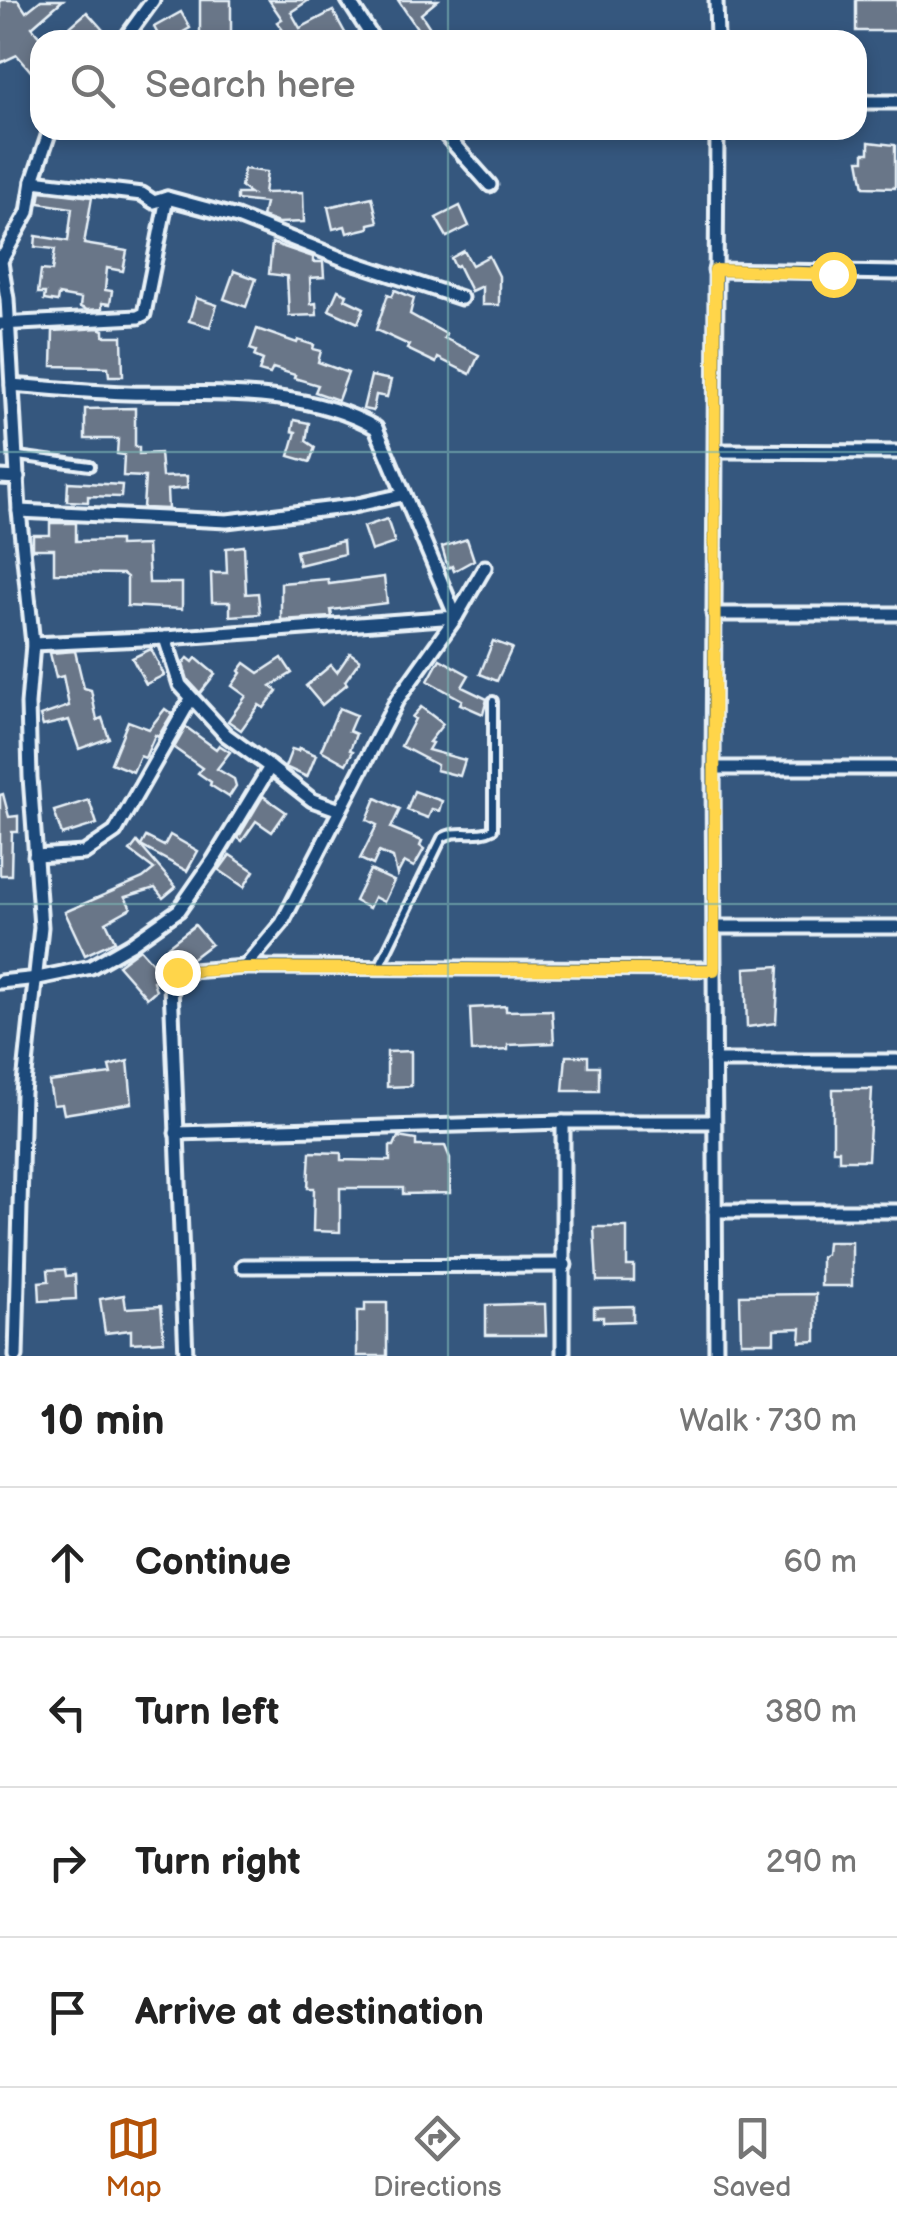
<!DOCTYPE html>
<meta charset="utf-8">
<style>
:root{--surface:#fff;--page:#f2f2f2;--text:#222;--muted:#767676;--line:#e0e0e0;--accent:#b45309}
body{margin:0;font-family:"Balsamiq Sans",sans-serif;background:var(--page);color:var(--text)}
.stop{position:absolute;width:30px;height:30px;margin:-22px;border:8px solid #ffd54a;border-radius:50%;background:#fff}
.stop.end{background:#ffd54a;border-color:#fff;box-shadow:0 2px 10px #0008}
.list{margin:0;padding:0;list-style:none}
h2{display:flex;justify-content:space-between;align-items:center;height:130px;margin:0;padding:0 40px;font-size:42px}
h2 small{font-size:32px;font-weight:400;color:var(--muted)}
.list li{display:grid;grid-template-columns:65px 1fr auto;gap:30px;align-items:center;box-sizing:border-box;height:150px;padding:0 40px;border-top:2px solid var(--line)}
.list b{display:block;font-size:38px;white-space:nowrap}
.list em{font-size:32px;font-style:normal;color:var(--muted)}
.icon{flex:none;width:55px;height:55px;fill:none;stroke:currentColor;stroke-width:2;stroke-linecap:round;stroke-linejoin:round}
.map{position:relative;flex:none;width:897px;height:1356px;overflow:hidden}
.search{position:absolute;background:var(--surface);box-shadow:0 5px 15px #0003;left:30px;right:30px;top:30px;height:110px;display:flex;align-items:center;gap:25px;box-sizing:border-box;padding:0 35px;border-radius:30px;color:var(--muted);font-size:38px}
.sheet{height:730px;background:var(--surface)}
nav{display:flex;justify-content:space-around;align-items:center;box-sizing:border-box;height:140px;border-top:2px solid var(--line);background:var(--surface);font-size:28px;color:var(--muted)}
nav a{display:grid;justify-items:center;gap:5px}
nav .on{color:var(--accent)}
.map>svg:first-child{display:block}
.building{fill:#697688;stroke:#e8f1f8;stroke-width:2.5}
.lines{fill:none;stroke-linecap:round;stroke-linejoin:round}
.service-casing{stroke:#e8f1f8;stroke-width:14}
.minor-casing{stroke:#e8f1f8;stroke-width:19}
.service{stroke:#1f4a7a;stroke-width:6}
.minor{stroke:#1f4a7a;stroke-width:11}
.route{stroke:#ffd54a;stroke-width:12}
.grid{fill:none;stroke:#7cb4b3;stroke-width:2.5;stroke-opacity:0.55}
</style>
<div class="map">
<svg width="897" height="1356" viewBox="0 0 897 1356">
<rect width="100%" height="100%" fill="#35577e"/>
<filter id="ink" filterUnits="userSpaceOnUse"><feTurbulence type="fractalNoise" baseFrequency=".01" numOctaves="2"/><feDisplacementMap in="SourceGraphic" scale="20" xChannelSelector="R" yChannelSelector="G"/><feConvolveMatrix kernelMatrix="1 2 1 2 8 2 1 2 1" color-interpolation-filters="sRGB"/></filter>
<g filter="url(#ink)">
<g class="building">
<path d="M0 0H18L26 12 41 0H63L32 27 40 37V82L17 55 0 63Z"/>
<rect x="200" y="0" width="31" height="40"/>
<path d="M269 0H309L291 12 300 28 333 11 349 40H290L277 22 282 19Z"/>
<path d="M398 0H438L421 14 438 40H401L417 28Z"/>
<rect x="856" y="0" width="41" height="31"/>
<path d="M87 12 104 31 93 40H47L60 28 64 32Z"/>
<path d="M181 12 190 28 169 40H161L154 27Z"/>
<path d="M869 142 895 145V188L864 187 859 160H864V153H869Z"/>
<path d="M244 169 267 172 264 193 303 192 304 222 278 223 262 217 265 203 237 200V194H251L241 187Z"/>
<path d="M41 191 92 197 84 244 127 251 123 271 107 268 105 290 112 291 110 304 102 303V309L87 310 80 307 81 299 58 295 57 302 44 300 45 293H38L41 270 52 271 55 249 35 247 36 236 68 241 72 208 39 203Z"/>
<path d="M372 197 378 222 369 224V228L347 233 345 226 333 229 328 207Z"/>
<path d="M460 206 469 226 447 237 436 218Z"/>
<path d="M272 243 313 257V262H323L324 277 310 278 311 304 316 303 317 315 289 316 287 276 269 274Z"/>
<path d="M464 251 472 265 489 256 499 276V305H482V286L471 291 458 265 455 267 451 258Z"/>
<path d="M234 271 256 279 246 307 224 299Z"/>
<path d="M338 290 347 294 345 299 364 308 358 323 329 310Z"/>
<path d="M395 290 414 298 410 314 446 334 444 338 479 355 470 374 438 358 436 363 407 349 409 345 376 330 388 294 392 296Z"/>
<path d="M196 298 217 305 210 327 189 321Z"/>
<path d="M99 328 104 330V336H122L123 376H109L108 367 52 366 53 331Z"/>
<path d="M257 329 297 343 298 340 314 345 313 349 321 351 318 362 348 373 338 400 315 392 318 385 294 378 295 375 273 368 270 374 259 371 263 360 254 356 256 351 250 349Z"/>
<path d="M371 376 391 380 387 397 376 395 373 411 363 409Z"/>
<path d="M135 408V447H139V454L160 453 162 477 187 476V488L167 490 168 509 143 508 145 477 123 476 124 455 117 454 118 439H85V409Z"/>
<path d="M294 420 309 423 306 441 315 447 310 462 289 456 296 432 292 431Z"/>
<path d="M68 482 122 485 121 497 88 496V502L67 501Z"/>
<path d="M387 519 395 543 371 551 363 527Z"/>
<path d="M50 523H76V541L119 540V546L147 545 149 583H182V609L127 606V577L123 574 54 573V549H33V535H50Z"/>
<path d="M467 539 474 560 454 571 452 566 448 568 442 547Z"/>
<path d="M343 541 344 554 299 565 296 551Z"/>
<path d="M244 546 246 594 258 593 260 614 230 616V602H212L211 573H227L226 548Z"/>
<path d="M384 577 387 603 331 610 332 617 281 620V583L328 579 329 584Z"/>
<path d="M493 641 512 648 497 681 480 674Z"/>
<path d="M151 649 164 675 146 684 132 658Z"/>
<path d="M75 651 84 688 91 690 97 720 102 718 109 738 79 749 69 720 43 726 40 716 69 706 63 676 56 678 50 653Z"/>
<path d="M350 653 360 660 345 681 347 684 322 705 306 686 331 665 337 672Z"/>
<path d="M188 658 193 662 196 658 215 674 200 693 188 680 183 664Z"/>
<path d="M282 658 292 673 271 686 277 691 264 708 259 705 241 730 228 721 246 696 232 686 241 673 239 671 245 663 259 673Z"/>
<path d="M440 659 469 675 462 687 487 699 483 714 460 704 462 700 428 681Z"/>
<path d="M421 707 443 724 429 742 432 743 428 750 465 760 460 776 436 770 437 765 401 746 415 719 412 717Z"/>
<path d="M339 708 356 715 349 731 356 734 350 750 353 751 346 764 321 750Z"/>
<path d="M165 709 172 714 158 737 155 735 145 758 140 756 133 772 111 763 128 721 149 729Z"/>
<path d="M186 727 216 749 219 745 230 752 217 769 234 779 236 786 229 797 210 785 211 782 198 773 202 768 174 748Z"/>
<path d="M299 748 316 755 307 777 285 767 292 749 298 751Z"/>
<path d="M414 791 442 801 439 811 432 809 428 818 407 810Z"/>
<path d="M3 794 9 817 18 816V832H12L11 875H0V795Z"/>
<path d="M263 796 286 812 272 832 256 821 242 841 238 838Z"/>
<path d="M376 798 400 809 391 828 422 841 420 846 424 849 414 867 404 862 397 875 393 858 379 852 373 865 360 859 377 825 367 820Z"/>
<path d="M89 800 97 824 62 835 54 811Z"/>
<path d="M170 835 198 851 187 871 141 846 146 837 164 846Z"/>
<path d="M137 842 176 887 163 898 155 888 125 897 131 908 106 922 115 941 85 955 65 912 143 878 154 869 130 851Z"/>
<path d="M230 855 254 871 244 887 219 870Z"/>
<path d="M370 870 394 881 384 902 374 897 369 908 355 901Z"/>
<path d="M195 925 211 944 190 960 186 956 180 961 168 946Z"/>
<path d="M140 949 157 968 160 977 153 981 156 990 147 998 118 965Z"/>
<path d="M779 966 776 1023 747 1027 745 968Z"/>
<path d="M506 1006V1011L552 1010 554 1043 508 1045V1050L472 1052 470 1008Z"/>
<path d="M411 1051V1086L387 1087V1052Z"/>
<path d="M566 1056H588V1066H599V1091H563Z"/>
<path d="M128 1061 132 1103 64 1114 62 1104 53 1105 49 1082 111 1074 109 1066Z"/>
<path d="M833 1089H872L868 1160H839V1150H833Z"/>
<path d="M398 1137 416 1140V1146H445L450 1158V1193L403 1194V1188H340V1232L313 1231 314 1188H308L310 1152 341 1153V1160L390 1161V1146H394Z"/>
<path d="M594 1227H627V1266H634V1281H597Z"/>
<path d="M827 1242H852V1286H821V1257L826 1254Z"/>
<path d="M65 1269 66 1276 75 1275 76 1299 40 1301 39 1282 49 1281 48 1270Z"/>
<path d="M816 1294V1341L800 1342 801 1328 774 1329V1342H741L740 1295Z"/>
<path d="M124 1295 126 1308 161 1306 164 1341 131 1343V1330L105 1333 100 1299Z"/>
<path d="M365 1303H387V1356H357V1311H365Z"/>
<path d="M520 1304H545L546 1335H486V1305Z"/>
<path d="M633 1306V1321L603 1322V1317H594V1307Z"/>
</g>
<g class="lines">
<defs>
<g id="service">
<path d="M18 456 90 466"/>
<path d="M378 969 442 838C457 828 477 838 493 829V701"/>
</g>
<g id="minor">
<path d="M348 0 374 40"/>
<path d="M716 0 717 40"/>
<path d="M124 40 153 0"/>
<path d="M857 102H897"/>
<path d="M441 130 490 185"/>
<path d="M167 198 237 217 343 259 461 298"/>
<path d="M0 256 7 299 19 511 33 644 28 704 30 777 41 927 23 1093 16 1356"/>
<path d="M2 259 28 212 33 181 50 130"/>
<path d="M715 270 897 273"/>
<path d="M0 324 138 317 144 314 167 198 154 202 142 194 33 181"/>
<path d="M12 385C50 388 89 392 127 393 208 395 303 386 376 428L456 617 165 638 33 644"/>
<path d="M716 451 897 452"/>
<path d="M0 477 18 478"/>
<path d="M19 511 227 521 353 506 403 495"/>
<path d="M713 614H897"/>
<path d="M270 767 312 800 340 810"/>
<path d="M713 768H897"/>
<path d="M35 856 84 853 115 832 191 699"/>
<path d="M714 927H897"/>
<path d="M245 967 282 923 397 700 456 617 485 567"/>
<path d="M0 982 38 978 91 967 131 944 179 910 213 861 270 767 226 735 180 685 165 638"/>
<path d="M714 1061H897"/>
<path d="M563 1122V1356"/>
<path d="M176 1133 563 1122H714"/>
<path d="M715 1211H897"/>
<path d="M243 1266 565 1265"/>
<path d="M186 1356 171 985 177 972 245 967 714 969"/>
<path d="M716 1356 713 768 717 130"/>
</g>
</defs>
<use href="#service" class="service-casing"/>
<use href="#minor" class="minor-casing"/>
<use href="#service" class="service"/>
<use href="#minor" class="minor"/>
</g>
</g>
<g class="lines" filter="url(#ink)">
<path class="route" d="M177 972 244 968 714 970 715 270 833 274"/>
</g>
<path class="grid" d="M448 0V40M448 130V1356M0 452H897M0 904H897"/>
</svg>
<div class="stop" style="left:833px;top:274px"></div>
<div class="stop end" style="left:177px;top:972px"></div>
<div class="search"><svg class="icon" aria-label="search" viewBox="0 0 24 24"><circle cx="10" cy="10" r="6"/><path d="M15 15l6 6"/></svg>Search here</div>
</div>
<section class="sheet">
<h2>10 min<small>Walk · 730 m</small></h2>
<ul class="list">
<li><svg class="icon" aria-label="ahead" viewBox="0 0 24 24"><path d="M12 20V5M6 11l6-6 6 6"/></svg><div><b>Continue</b></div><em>60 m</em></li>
<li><svg class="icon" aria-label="left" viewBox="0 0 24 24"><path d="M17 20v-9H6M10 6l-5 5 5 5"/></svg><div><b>Turn left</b></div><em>380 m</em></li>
<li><svg class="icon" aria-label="right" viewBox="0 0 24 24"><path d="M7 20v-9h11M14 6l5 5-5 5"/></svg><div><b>Turn right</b></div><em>290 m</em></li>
<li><svg class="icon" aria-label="arrive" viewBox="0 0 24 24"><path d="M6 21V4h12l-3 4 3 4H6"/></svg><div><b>Arrive at destination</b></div></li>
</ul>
</section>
<nav>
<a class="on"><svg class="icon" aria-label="map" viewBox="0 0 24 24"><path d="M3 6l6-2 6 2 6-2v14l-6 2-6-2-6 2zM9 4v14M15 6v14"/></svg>Map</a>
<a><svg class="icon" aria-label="directions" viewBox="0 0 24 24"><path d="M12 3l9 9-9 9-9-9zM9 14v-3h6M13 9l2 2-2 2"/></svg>Directions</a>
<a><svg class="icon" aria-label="saved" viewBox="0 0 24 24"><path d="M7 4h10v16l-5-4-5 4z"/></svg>Saved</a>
</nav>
